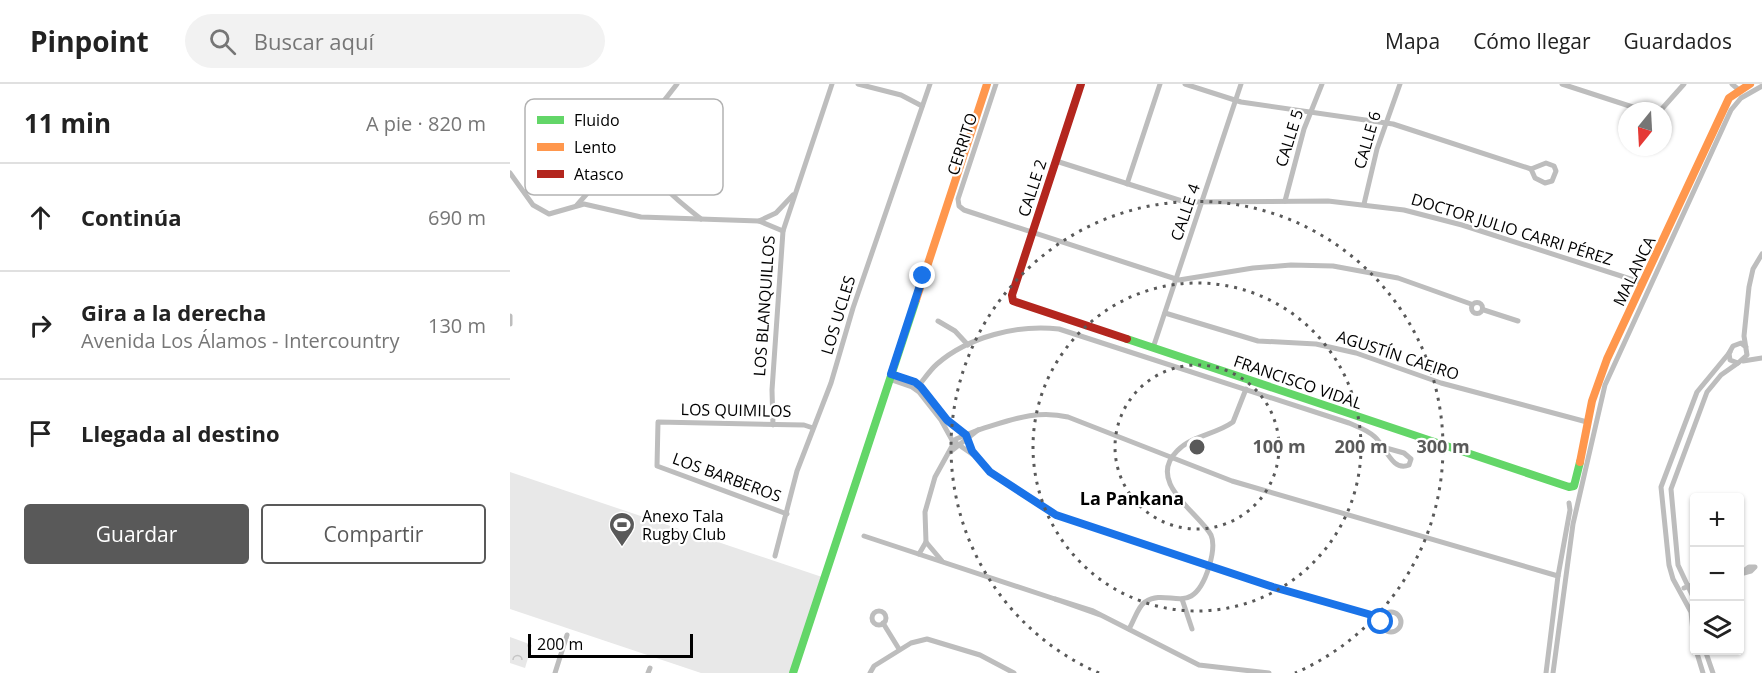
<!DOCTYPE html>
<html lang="es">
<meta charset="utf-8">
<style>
:root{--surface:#fff;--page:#f2f2f2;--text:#222;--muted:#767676;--line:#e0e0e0;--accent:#595959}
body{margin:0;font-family:"Open Sans",sans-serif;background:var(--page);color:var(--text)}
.controls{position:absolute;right:18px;bottom:18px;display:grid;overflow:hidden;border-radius:6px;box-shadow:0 2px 4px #0004}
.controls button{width:54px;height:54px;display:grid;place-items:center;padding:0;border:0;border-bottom:2px solid var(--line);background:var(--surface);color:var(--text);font:30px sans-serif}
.compass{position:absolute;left:1108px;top:18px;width:54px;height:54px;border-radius:50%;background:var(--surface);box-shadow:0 2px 4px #0004;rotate:198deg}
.scale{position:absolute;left:18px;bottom:15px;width:165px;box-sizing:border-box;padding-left:6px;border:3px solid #000;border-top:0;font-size:16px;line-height:21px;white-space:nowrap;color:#000;-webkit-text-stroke:4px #fff;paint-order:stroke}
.stop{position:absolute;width:18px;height:18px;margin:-14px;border:4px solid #1a73e8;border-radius:50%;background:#fff}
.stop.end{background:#1a73e8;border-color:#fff;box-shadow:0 2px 6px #0008}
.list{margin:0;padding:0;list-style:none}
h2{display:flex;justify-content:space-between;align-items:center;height:78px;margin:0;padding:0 24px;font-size:26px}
h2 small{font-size:20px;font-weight:400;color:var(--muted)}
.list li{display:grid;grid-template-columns:39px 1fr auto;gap:18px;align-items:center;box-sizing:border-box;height:108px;padding:0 24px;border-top:2px solid var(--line)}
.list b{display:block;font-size:22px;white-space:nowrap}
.list p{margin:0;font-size:20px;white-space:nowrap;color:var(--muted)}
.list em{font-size:20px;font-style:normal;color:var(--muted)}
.actions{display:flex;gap:12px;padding:18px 24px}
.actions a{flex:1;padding:14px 0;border:2px solid var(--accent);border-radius:6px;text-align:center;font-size:21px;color:var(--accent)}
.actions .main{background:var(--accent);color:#fff}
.icon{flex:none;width:33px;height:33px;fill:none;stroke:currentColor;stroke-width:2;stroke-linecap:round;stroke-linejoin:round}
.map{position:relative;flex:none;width:1252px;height:589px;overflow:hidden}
header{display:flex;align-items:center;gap:36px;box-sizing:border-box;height:84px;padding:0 30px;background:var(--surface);border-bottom:2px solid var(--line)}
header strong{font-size:28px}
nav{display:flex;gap:33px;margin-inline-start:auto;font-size:21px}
.search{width:420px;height:54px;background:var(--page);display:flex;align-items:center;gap:15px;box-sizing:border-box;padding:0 21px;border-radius:33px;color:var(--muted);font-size:22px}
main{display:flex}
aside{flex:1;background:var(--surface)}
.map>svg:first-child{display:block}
.forest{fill:url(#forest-crowns)}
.pitch{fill:#e8e8e8}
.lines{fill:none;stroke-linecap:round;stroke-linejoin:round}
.street{stroke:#bdbdbd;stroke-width:5}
.fast{stroke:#63d668;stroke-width:8}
.slow{stroke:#ff974d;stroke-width:8}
.jam{stroke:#b3261e;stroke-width:8}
.route{stroke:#1a73e8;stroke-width:8}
.ring{fill:none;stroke:#595959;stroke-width:3;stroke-dasharray:3 6}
.labels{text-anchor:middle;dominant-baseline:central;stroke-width:4.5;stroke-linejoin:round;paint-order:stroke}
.street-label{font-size:16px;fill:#000;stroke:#fff}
.poi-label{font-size:16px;fill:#000;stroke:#fff;text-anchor:start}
.neighbourhood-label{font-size:18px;font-weight:bold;fill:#000;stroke:#fff}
.key{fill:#fff;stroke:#b2b2b2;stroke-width:1.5}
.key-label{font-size:16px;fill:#000}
.centre{fill:#595959;stroke:#fff;stroke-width:3}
.ring-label{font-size:18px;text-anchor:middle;font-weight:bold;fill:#595959;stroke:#fff;stroke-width:4.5;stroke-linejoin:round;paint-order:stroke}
</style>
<header>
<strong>Pinpoint</strong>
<div class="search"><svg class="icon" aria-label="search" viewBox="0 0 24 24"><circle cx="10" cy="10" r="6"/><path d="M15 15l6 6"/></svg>Buscar aquí</div>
<nav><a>Mapa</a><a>Cómo llegar</a><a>Guardados</a></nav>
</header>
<main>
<aside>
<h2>11 min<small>A pie · 820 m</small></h2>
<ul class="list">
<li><svg class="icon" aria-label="ahead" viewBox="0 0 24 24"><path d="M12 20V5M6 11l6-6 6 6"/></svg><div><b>Continúa</b></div><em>690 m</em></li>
<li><svg class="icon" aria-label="right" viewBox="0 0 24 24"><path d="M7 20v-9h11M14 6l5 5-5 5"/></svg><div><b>Gira a la derecha</b><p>Avenida Los Álamos - Intercountry</p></div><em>130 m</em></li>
<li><svg class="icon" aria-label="arrive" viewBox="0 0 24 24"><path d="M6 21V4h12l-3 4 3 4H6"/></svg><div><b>Llegada al destino</b></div></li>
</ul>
<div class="actions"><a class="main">Guardar</a><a>Compartir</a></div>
</aside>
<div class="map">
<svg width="1252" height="589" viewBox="0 0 1252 589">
<defs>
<pattern id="forest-crowns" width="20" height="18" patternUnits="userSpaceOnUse" patternTransform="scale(1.5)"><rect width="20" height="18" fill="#e8e8e8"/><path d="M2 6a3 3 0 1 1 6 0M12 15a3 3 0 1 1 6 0" fill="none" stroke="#c5c5c5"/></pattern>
</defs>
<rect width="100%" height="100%" fill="#fff"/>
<path class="forest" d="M0 553 22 561 15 584 0 579Z"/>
<path class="pitch" d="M0 388 312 493 281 589H191L0 525Z"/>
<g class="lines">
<g class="street">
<path d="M348 0 391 11 412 22"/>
<path d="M486 0 448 115 449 122 454 126 669 196 743 184 781 181 823 182 888 194 961 220"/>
<path d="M675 0 731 18 883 40 1021 85"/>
<path d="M1052 0 1135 27"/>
<path d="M1222 0 1229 6"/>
<path d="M1150 27 1174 0"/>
<path d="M146 31C133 89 147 100 191 135"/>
<path d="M546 77 675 118 818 117 894 126 952 141 1133 199"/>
<path d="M1036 79 1044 82 1046 87 1042 97 1035 99 1025 94 1021 85Z"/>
<path d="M0 89 23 121 39 130 74 120 131 133 249 137 273 147"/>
<path d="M617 100 650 0"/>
<path d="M775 117 794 45 812 0"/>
<path d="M854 120 867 65 890 0"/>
<path d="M67 121C102 82 135 42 167 0"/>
<path d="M249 137 266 129 283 111"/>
<circle cx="967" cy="224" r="5.5"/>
<path d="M974 226 1008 237"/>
<path d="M655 229 748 257 806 260 846 269 931 299 1077 338"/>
<path d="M0 232V240"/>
<path d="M428 237 445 247 458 261"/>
<path d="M1236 263 1231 259 1223 262 1219 269 1220 276 1228 279 1237 271 1234 252 1239 203 1243 185 1252 170"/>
<path d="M643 264 731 0"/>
<path d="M1233 277 1252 274"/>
<path d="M381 290 405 298 412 303 437 336 456 350 462 367 480 388 542 429 763 503 872 534"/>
<path d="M379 295 402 303 409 308 431 336 442 356 462 370"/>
<path d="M406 305C413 297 419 287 427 280 458 253 508 240 549 245L839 339C848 343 858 346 865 353 876 363 882 388 899 381L901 375 894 369 876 364"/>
<path d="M263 341 262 306 273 147 322 0"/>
<path d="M468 346C499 337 525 325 558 333L722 397 1048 492 1036 589"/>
<path d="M277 430 147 382 148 338 294 341 303 344"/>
<path d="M354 452 545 515"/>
<path d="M416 458 415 428 425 393 446 355 468 346 440 368"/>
<path d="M409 470 416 458 432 477"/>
<path d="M265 472 287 387 321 299 343 224 420 0"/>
<path d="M1239 483H1245L1241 487 1230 490Z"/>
<path d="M1048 492 1060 426 1059 419"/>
<path d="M1174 504 1184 500"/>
<path d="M672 515 682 545"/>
<path d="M1184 515 1168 481 1161 405 1197 308 1211 291 1228 279"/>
<circle cx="369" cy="534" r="7"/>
<circle cx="881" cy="538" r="10"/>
<path d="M593 532 545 515 583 527 689 581 759 589"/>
<path d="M373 539 389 565"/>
<path d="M619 545C624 537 628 522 635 518 659 502 682 537 699 483 702 473 705 460 701 451 688 428 636 398 667 367 682 351 705 351 723 338L736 305"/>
<path d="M1184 557 1181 528 1163 495 1159 481 1151 403 1187 308 1220 268"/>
<path d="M1186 566 1193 589"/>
<path d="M1195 566 1203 589"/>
<path d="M45 589 57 551"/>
<path d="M138 589 140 584"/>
<path d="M360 589 364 582 401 559 417 555 470 571 504 589"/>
<path d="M1043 589 1063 440 1095 301 1221 26 1231 14 1252 2"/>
</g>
<g class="fast">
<path d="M617 255 1059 403 1064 402 1070 378"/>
<path d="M283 589 406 216"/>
</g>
<g class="slow">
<path d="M406 216 477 0"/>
<path d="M1070 378 1082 317 1097 275 1219 14 1240 0"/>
</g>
<path class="jam" d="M571 0 502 211 503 217 617 255"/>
</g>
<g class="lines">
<path class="route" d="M413 192 381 290 405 298 411 303 437 336 456 351 462 367 480 388 546 431 763 503 872 534 871 538"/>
</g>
<g class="ring">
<circle cx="687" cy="363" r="82"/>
<circle cx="687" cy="363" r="164"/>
<path d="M589 589A246 246 0 1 1 785 589"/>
</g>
<defs>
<symbol id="stadium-pin" viewBox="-11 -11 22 30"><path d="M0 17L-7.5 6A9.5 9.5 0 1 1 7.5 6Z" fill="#595959" stroke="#fff"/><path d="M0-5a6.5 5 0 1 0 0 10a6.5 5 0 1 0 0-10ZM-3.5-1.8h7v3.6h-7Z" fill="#fff"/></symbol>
</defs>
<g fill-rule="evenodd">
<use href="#stadium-pin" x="97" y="426" width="30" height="40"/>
</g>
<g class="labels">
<g class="street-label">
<text transform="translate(779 54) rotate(-73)">CALLE 5</text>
<text transform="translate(857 56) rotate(-74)">CALLE 6</text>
<text transform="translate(452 60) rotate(-72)">CERRITO</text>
<text transform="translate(522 104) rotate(-72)">CALLE 2</text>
<text transform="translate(675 128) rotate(-71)">CALLE 4</text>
<text transform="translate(1002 145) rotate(17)">DOCTOR JULIO CARRI PÉREZ</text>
<text transform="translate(1124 187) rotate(-64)">MALANCA</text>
<text transform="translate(254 222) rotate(-86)">LOS BLANQUILLOS</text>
<text transform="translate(328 231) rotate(-73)">LOS UCLES</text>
<text transform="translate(888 271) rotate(18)">AGUSTÍN CAEIRO</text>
<text transform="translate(788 298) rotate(19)">FRANCISCO VIDAL</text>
<text transform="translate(226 326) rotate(1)">LOS QUIMILOS</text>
<text transform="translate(217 393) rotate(20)">LOS BARBEROS</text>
</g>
<g class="poi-label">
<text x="132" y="432">Anexo Tala<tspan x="132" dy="18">Rugby Club</tspan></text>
</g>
<g class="neighbourhood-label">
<text x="622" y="414">La Pankana</text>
</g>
</g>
<rect x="15" y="15" width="198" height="96" rx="9" class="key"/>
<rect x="27" y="32" width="27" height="8" fill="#63d668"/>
<rect x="27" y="59" width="27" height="8" fill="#ff974d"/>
<rect x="27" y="86" width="27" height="8" fill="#b3261e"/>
<g class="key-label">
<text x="64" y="42">Fluido</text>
<text x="64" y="69">Lento</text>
<text x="64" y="96">Atasco</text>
</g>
<circle cx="687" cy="363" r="9" class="centre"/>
<g class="ring-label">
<text x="769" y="369">100 m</text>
<text x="851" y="369">200 m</text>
<text x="933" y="369">300 m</text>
</g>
</svg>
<div class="controls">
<button>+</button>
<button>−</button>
<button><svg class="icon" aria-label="layers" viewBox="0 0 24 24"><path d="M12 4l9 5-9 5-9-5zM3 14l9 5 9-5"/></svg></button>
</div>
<svg class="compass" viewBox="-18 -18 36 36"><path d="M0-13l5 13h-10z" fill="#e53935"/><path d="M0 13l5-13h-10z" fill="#767676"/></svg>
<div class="scale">200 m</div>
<div class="stop" style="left:871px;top:538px"></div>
<div class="stop end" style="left:413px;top:192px"></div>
</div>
</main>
